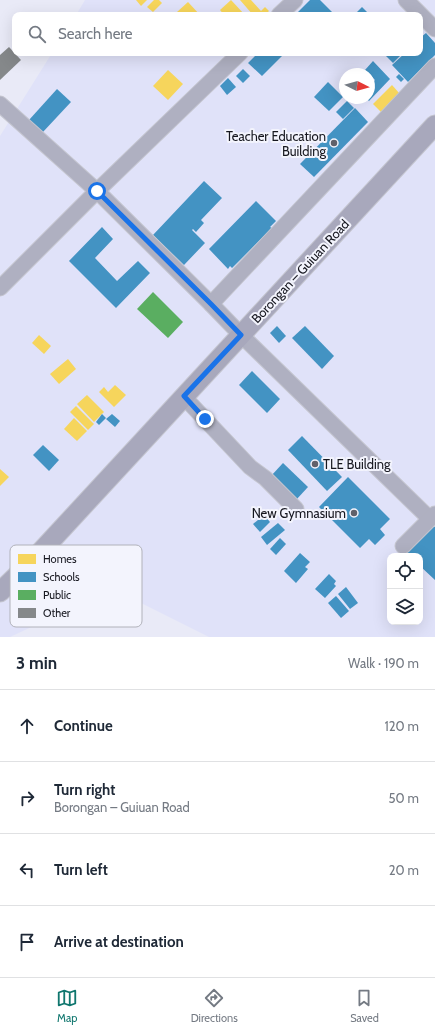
<!DOCTYPE html>
<meta charset="utf-8">
<style>
:root{--surface:#fff;--page:#f2f2f3;--text:#1f2937;--muted:#747a83;--line:#e0e1e3;--accent:#0f766e}
body{margin:0;font-family:Cabin,sans-serif;background:var(--page);color:var(--text)}
.controls{position:absolute;right:12px;bottom:12px;display:grid;overflow:hidden;border-radius:8px;box-shadow:0 4px 16px #0002}
.controls button{width:36px;height:36px;display:grid;place-items:center;padding:0;border:0;border-bottom:1px solid var(--line);background:var(--surface);color:var(--text);font:20px sans-serif}
.compass{position:absolute;left:339px;top:68px;width:36px;height:36px;border-radius:50%;background:var(--surface);box-shadow:0 4px 16px #0002;rotate:96deg}
.stop{position:absolute;width:12px;height:12px;margin:-9px;border:3px solid #1a73e8;border-radius:50%;background:#fff}
.stop.end{background:#1a73e8;border-color:#fff;box-shadow:0 1px 4px #0008}
.list{margin:0;padding:0;list-style:none}
h2{display:flex;justify-content:space-between;align-items:center;height:52px;margin:0;padding:0 16px;font-size:17px}
h2 small{font-size:13px;font-weight:400;color:var(--muted)}
.list li{display:grid;grid-template-columns:26px 1fr auto;gap:12px;align-items:center;box-sizing:border-box;height:72px;padding:0 16px;border-top:1px solid var(--line)}
.list b{display:block;font-size:15px;white-space:nowrap}
.list p{margin:0;font-size:13px;white-space:nowrap;color:var(--muted)}
.list em{font-size:13px;font-style:normal;color:var(--muted)}
.icon{flex:none;width:22px;height:22px;fill:none;stroke:currentColor;stroke-width:2;stroke-linecap:round;stroke-linejoin:round}
.map{position:relative;flex:none;width:435px;height:637px;overflow:hidden}
.search{position:absolute;background:var(--surface);box-shadow:0 4px 16px #0002;left:12px;right:12px;top:12px;height:44px;display:flex;align-items:center;gap:10px;box-sizing:border-box;padding:0 14px;border-radius:8px;color:var(--muted);font-size:15px}
.sheet{height:340px;background:var(--surface)}
nav{display:flex;justify-content:space-around;align-items:center;box-sizing:border-box;height:56px;border-top:1px solid var(--line);background:var(--surface);font-size:11px;color:var(--muted)}
nav a{display:grid;justify-items:center;gap:2px}
nav .on{color:var(--accent)}
.map>svg:first-child{display:block}
.built{fill:#e0e2f9;fill-rule:evenodd}
.homes{fill:#f6d55c}
.schools{fill:#4393c3}
.public{fill:#5aae61}
.building{fill:#85888a}
.lines{fill:none;stroke-linecap:round;stroke-linejoin:round}
.minor-casing{stroke:#c4c5cf;stroke-width:17}
.major-casing{stroke:#c4c5cf;stroke-width:21}
.minor{stroke:#afb0c1;stroke-width:15}
.major{stroke:#a8a8bc;stroke-width:19}
.route{stroke:#1a73e8;stroke-width:5}
.poi-dot{fill:#60616b;stroke:#f3f4fd;stroke-width:1.5}
.labels{text-anchor:middle;dominant-baseline:central;stroke-width:4;stroke-linejoin:round;paint-order:stroke}
.poi-label{font-size:13px;fill:#16171f;stroke:#f3f4fd;text-anchor:end}
.street-label{font-size:13px;fill:#16171f;stroke:#f3f4fd}
.key{fill:#f3f4fd;stroke:#b1b2ba;stroke-width:1}
.key-label{font-size:11px;fill:#16171f}
</style>
<div class="map">
<svg width="435" height="637" viewBox="0 0 435 637">
<rect width="100%" height="100%" fill="#e9eaf7"/>
<path class="built" d="M85 0H435V637H209L113 589 10 637H0V136L52 53H420V15H76ZM345 74H369V98H345ZM390 556H420V622H390Z"/>
<g class="homes">
<path d="M136 0H147L141 6Z"/>
<path d="M154 0H159L162 3 153 12 147 7Z"/>
<path d="M231 0 245 15H224L220 10Z"/>
<path d="M240 0H251L261 11 265 7 269 11 265 15H253Z"/>
<path d="M188 2 200 15H179L177 12Z"/>
<path d="M168 70 183 84 168 100 153 86Z"/>
<path d="M392 85 400 94 381 112 373 104Z"/>
<path d="M39 335 51 346 44 354 32 343Z"/>
<path d="M68 359 76 369 59 384 50 374Z"/>
<path d="M115 385 126 395 114 407 99 392 104 387 108 392Z"/>
<path d="M87 395 104 412 94 422 77 404Z"/>
<path d="M76 406 94 424 88 430 70 412Z"/>
<path d="M74 418 87 431 77 441 64 429Z"/>
<path d="M0 469 9 477 0 486Z"/>
</g>
<g class="schools">
<path d="M310 0H320L335 15H295Z"/>
<path d="M362 7 370 15H354Z"/>
<path d="M426 33 435 43V55L408 82 392 65 405 53H420V38Z"/>
<path d="M253 53H285L262 76 248 63 255 56Z"/>
<path d="M383 53H403L393 63Z"/>
<path d="M373 61 390 79 369 101 366 98H369V86L375 80 365 70Z"/>
<path d="M243 69 250 76 243 83 236 76Z"/>
<path d="M399 74 404 79 401 82 396 77Z"/>
<path d="M228 78 236 87 227 95 220 86Z"/>
<path d="M328 82 343 97 329 111 314 97Z"/>
<path d="M57 89 71 102 42 133 29 120Z"/>
<path d="M347 101 354 108 343 119 336 112Z"/>
<path d="M355 108 368 122 314 177 300 164Z"/>
<path d="M204 181 222 198 201 220 204 223 196 232 193 229 192 230 205 243 184 265 153 235Z"/>
<path d="M256 201 276 221 270 227 272 228 232 268 230 266 228 269 209 249Z"/>
<path d="M102 227 113 239 95 258 117 281 138 261 150 273 116 308 69 261Z"/>
<path d="M277 326 286 336 279 343 270 333Z"/>
<path d="M305 326 334 356 322 369 292 338Z"/>
<path d="M252 371 280 399 267 413 239 385Z"/>
<path d="M102 414 106 418 99 425 96 422Z"/>
<path d="M112 414 120 421 115 427 106 419Z"/>
<path d="M302 436 342 477 327 491 288 450Z"/>
<path d="M43 445 59 460 49 471 33 455Z"/>
<path d="M283 463 308 487 296 500 271 476Z"/>
<path d="M348 477 390 519 380 529 385 535 375 545 369 539 360 548 319 507Z"/>
<path d="M264 515 270 522 260 532 253 524Z"/>
<path d="M278 523 285 530 267 545 261 537Z"/>
<path d="M431 524 435 527V580L420 566V556H410L405 552Z"/>
<path d="M280 538 286 544 276 555 270 549Z"/>
<path d="M300 553 310 562 305 567 308 569 296 583 284 571Z"/>
<path d="M329 574 336 581 334 584 336 586 325 598 315 589Z"/>
<path d="M346 587 358 603 350 609 338 594Z"/>
<path d="M336 596 349 611 341 618 328 603Z"/>
</g>
<path class="public" d="M153 292 183 322 168 338 137 309Z"/>
<path class="building" d="M9 47 21 60 0 80V55Z"/>
<g class="lines">
<defs>
<g id="minor">
<path d="M406 0 435 29"/>
<path d="M279 15 295 0"/>
<path d="M0 104 97 191 211 304 435 66"/>
<path d="M0 288 97 191 240 53"/>
<path d="M211 304 241 335 430 519"/>
<path d="M184 397 250 467 265 478 296 509"/>
<path d="M403 546 435 514"/>
</g>
<path id="major" d="M0 592 34 559 435 125"/>
</defs>
<use href="#minor" class="minor-casing"/>
<use href="#major" class="major-casing"/>
<use href="#minor" class="minor"/>
<use href="#major" class="major"/>
</g>
<g class="lines">
<path class="route" d="M97 191 211 304 241 335 184 396 205 419"/>
</g>
<g class="poi-dot">
<circle cx="334" cy="143" r="4"/>
<circle cx="315" cy="464" r="4"/>
<circle cx="354" cy="513" r="4"/>
</g>
<g class="labels">
<g class="poi-label">
<text x="326" y="136">Teacher Education<tspan x="326" dy="15">Building</tspan></text>
<text x="323" y="464" text-anchor="start">TLE Building</text>
<text x="346" y="513">New Gymnasium</text>
</g>
<g class="street-label">
<text transform="translate(300 271) rotate(-47)">Borongan – Guiuan Road</text>
</g>
</g>
<rect x="10" y="545" width="132" height="82" rx="6" class="key"/>
<rect x="18" y="554" width="18" height="10" fill="#f6d55c"/>
<rect x="18" y="572" width="18" height="10" fill="#4393c3"/>
<rect x="18" y="590" width="18" height="10" fill="#5aae61"/>
<rect x="18" y="608" width="18" height="10" fill="#85888a"/>
<g class="key-label">
<text x="43" y="563">Homes</text>
<text x="43" y="581">Schools</text>
<text x="43" y="599">Public</text>
<text x="43" y="617">Other</text>
</g>
</svg>
<div class="controls">
<button><svg class="icon" aria-label="locate" viewBox="0 0 24 24"><circle cx="12" cy="12" r="6"/><path d="M12 2v4M12 18v4M2 12h4M18 12h4"/></svg></button>
<button><svg class="icon" aria-label="layers" viewBox="0 0 24 24"><path d="M12 4l9 5-9 5-9-5zM3 14l9 5 9-5"/></svg></button>
</div>
<svg class="compass" viewBox="-18 -18 36 36"><path d="M0-13l5 13h-10z" fill="#e53935"/><path d="M0 13l5-13h-10z" fill="#747a83"/></svg>
<div class="stop" style="left:97px;top:191px"></div>
<div class="stop end" style="left:205px;top:419px"></div>
<div class="search"><svg class="icon" aria-label="search" viewBox="0 0 24 24"><circle cx="10" cy="10" r="6"/><path d="M15 15l6 6"/></svg>Search here</div>
</div>
<section class="sheet">
<h2>3 min<small>Walk · 190 m</small></h2>
<ul class="list">
<li><svg class="icon" aria-label="ahead" viewBox="0 0 24 24"><path d="M12 20V5M6 11l6-6 6 6"/></svg><div><b>Continue</b></div><em>120 m</em></li>
<li><svg class="icon" aria-label="right" viewBox="0 0 24 24"><path d="M7 20v-9h11M14 6l5 5-5 5"/></svg><div><b>Turn right</b><p>Borongan – Guiuan Road</p></div><em>50 m</em></li>
<li><svg class="icon" aria-label="left" viewBox="0 0 24 24"><path d="M17 20v-9H6M10 6l-5 5 5 5"/></svg><div><b>Turn left</b></div><em>20 m</em></li>
<li><svg class="icon" aria-label="arrive" viewBox="0 0 24 24"><path d="M6 21V4h12l-3 4 3 4H6"/></svg><div><b>Arrive at destination</b></div></li>
</ul>
</section>
<nav>
<a class="on"><svg class="icon" aria-label="map" viewBox="0 0 24 24"><path d="M3 6l6-2 6 2 6-2v14l-6 2-6-2-6 2zM9 4v14M15 6v14"/></svg>Map</a>
<a><svg class="icon" aria-label="directions" viewBox="0 0 24 24"><path d="M12 3l9 9-9 9-9-9zM9 14v-3h6M13 9l2 2-2 2"/></svg>Directions</a>
<a><svg class="icon" aria-label="saved" viewBox="0 0 24 24"><path d="M7 4h10v16l-5-4-5 4z"/></svg>Saved</a>
</nav>
